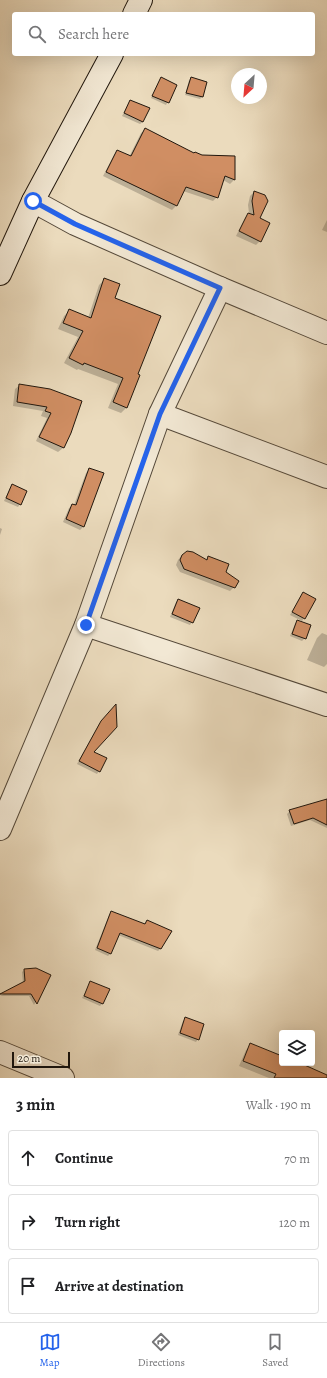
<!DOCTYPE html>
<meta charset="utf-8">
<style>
:root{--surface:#fff;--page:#f2f2f2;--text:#202124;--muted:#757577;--line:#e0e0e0;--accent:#2563eb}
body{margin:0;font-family:Alegreya,serif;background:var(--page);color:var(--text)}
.controls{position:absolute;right:12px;bottom:12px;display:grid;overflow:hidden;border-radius:4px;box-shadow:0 4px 16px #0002}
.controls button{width:36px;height:36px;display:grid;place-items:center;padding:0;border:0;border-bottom:1px solid var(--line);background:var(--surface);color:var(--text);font:20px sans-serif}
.compass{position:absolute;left:231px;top:68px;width:36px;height:36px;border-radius:50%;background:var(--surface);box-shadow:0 4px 16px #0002;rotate:206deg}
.scale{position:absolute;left:12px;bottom:10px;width:58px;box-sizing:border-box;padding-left:4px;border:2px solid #21170d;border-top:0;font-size:11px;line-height:14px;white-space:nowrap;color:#21170d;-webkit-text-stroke:3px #f2e8d4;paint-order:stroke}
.stop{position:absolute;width:12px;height:12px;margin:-9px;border:3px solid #2563eb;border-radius:50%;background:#fff}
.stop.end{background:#2563eb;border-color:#fff;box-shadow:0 1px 4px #0008}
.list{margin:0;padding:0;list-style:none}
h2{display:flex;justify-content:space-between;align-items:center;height:52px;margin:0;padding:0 16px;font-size:17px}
h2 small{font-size:13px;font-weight:400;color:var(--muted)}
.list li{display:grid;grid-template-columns:26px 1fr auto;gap:12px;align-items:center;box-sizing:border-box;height:56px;margin:0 8px 8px;padding:0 8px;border:1px solid var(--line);border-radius:4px}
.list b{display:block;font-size:15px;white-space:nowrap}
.list em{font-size:13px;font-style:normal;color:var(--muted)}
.icon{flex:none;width:22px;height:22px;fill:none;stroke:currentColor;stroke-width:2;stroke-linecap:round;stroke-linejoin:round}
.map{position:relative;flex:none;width:327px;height:1078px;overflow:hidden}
.search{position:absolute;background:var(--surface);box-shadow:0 4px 16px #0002;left:12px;right:12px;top:12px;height:44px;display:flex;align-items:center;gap:10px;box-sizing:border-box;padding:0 14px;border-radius:4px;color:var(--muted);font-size:15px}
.sheet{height:244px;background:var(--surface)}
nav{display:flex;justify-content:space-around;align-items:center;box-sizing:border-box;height:56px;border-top:1px solid var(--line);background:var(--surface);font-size:11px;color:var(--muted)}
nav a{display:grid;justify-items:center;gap:2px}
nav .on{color:var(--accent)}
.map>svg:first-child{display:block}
.shadow{fill:#0003}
.building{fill:#d08e63;stroke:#21170d}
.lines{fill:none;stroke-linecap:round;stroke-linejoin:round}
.street-casing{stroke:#544839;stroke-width:24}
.secondary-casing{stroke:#21170d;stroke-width:24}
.street{stroke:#f2e8d4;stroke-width:22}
.secondary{stroke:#f2e8d4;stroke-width:22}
.route{stroke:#2563eb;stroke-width:5}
</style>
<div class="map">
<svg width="327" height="1078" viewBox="0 0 327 1078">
<rect width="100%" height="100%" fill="#ebdbbd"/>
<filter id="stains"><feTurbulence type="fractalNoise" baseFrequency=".005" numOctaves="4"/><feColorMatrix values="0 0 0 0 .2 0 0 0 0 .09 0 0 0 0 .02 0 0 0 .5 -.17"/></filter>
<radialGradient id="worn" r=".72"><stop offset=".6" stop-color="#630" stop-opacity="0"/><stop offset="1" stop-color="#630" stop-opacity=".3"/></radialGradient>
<g class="shadow">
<path d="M191 78 202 97 200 99 185 95 189 80Z"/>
<path d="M161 79 176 86 166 105 151 98Z"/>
<path d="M130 101 143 122 140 124 122 116Z"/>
<path d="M145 130 194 154 202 156 234 157V180L230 184 223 180 217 197 213 201 183 191 176 206 172 210 103 176 114 155 117 151 129 157 141 133Z"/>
<path d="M254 192 260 241 256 245 236 236 245 218 249 213 248 205 250 196Z"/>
<path d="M327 220V232L322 230Z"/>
<path d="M104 280 114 298 137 375 127 407 121 413 108 408 118 384 78 369 77 370 64 363 78 337 58 329 64 316 69 311 88 318 99 285Z"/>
<path d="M20 385 49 390 70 432 63 448 58 452 36 441 47 418 41 416 43 411 13 406 15 389Z"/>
<path d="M90 469 102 474 83 527 80 530 63 522 69 508 73 505H74L86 473Z"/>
<path d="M10 488 20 504 18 507 4 501Z"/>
<path d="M0 528 2 529 0 535Z"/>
<path d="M182 555 205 561 209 557 224 573 234 587 230 591 180 572 176 565 178 560Z"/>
<path d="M303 593 315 600 302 621 290 615Z"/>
<path d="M178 600 192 622 190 625 170 617 176 602Z"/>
<path d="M297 621 305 638 302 641 290 636 295 624Z"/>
<path d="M322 633 327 635V664L324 667 307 660 317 638Z"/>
<path d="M115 707 93 752 99 771 97 774 77 764 99 724Z"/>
<path d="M327 800V828L310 820 291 826 287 814 290 811Z"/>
<path d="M111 912 144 925 147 921 161 948 158 951 118 935 110 954 108 956 95 950 109 915Z"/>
<path d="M36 969 50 975 34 1005 29 996H0L23 984 22 972 24 970Z"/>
<path d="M91 982 103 1003 100 1006 82 998Z"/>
<path d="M186 1019 198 1039 196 1042 178 1035 183 1021Z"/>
<path d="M251 1045 282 1057V1063H296L321 1078H269L239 1066 246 1050Z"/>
</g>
<g class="building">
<path d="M161 77 177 85 169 103 152 96Z"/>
<path d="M191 77 207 82 203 97 186 93Z"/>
<path d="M130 100 150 108 143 122 124 113Z"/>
<path d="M145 128 194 153 195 152 202 155 235 156V180L225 176 218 198 186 187 177 206 106 172 117 150 131 156Z"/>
<path d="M254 191 265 195 268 201 260 218 270 223 261 242 239 231 248 213 254 215 252 201Z"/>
<path d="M104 278 120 284 115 298 161 316 138 374 140 375 127 408 113 402 123 378 84 363 83 365 69 358 83 331 63 323 69 309 91 318Z"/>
<path d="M19 384 50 389 82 401 71 433 64 448 39 437 51 413 45 411 47 407 17 402Z"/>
<path d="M89 468 104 473 84 527 66 519 72 504 76 505Z"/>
<path d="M12 484 27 491 21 505 6 498Z"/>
<path d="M187 551 193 552 207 560 208 556 229 564 226 572 239 581 235 588 184 569 180 560 182 555Z"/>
<path d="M303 592 316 599 305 619 292 612Z"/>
<path d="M178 599 200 608 193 623 172 614Z"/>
<path d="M297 620 311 625 306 639 292 634Z"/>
<path d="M116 704 117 727 94 752 107 758 100 772 79 761 101 721Z"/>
<path d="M327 799V825L313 818 294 824 289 810Z"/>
<path d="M111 911 145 924 147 920 172 931 161 949 120 933 111 954 97 948Z"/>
<path d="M36 968 51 975 37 1004 31 994H0L25 981 24 969Z"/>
<path d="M90 981 110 989 103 1004 84 996Z"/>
<path d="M185 1017 204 1024 199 1040 180 1033Z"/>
<path d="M250 1043 282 1056V1063H300L327 1075V1078H274L276 1074 243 1061Z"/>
</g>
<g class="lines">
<defs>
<g id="street">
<path d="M33 201 75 224 220 288 327 333"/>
<path d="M160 414 327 477"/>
<path d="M86 625 327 705"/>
<path d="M0 829 86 625 160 414 220 288"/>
<path d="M0 1052 63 1078"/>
</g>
<g id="secondary">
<path d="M134 14 141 0"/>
<path d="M0 274 33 201 112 54"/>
</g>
</defs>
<use href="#street" class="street-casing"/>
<use href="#secondary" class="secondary-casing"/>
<use href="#street" class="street"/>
<use href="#secondary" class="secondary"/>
</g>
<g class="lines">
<path class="route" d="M33 201 75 224 220 288 160 414 86 625"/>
</g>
<rect width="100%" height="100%" filter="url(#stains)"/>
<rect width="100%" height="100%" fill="url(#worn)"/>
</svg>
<div class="controls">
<button><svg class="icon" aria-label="layers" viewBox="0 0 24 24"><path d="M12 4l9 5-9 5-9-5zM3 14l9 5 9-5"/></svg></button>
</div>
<svg class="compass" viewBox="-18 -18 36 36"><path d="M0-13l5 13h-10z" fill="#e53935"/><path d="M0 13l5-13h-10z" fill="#757577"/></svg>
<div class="scale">20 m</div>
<div class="stop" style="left:33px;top:201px"></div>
<div class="stop end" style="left:86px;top:625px"></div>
<div class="search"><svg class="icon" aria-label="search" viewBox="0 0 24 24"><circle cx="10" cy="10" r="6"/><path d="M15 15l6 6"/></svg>Search here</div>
</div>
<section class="sheet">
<h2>3 min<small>Walk · 190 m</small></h2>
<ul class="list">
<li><svg class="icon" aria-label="ahead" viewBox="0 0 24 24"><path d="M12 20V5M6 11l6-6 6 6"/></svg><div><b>Continue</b></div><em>70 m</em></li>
<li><svg class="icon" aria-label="right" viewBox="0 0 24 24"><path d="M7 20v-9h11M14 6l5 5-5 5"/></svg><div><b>Turn right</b></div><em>120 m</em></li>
<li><svg class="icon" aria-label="arrive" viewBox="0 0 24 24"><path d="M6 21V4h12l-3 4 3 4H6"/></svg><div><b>Arrive at destination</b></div></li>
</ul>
</section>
<nav>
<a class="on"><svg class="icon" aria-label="map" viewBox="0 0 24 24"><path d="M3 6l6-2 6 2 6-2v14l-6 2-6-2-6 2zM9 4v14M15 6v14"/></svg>Map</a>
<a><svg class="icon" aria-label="directions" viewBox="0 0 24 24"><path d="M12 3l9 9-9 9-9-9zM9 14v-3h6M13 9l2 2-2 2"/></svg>Directions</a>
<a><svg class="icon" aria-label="saved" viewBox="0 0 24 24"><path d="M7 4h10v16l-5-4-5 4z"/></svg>Saved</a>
</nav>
